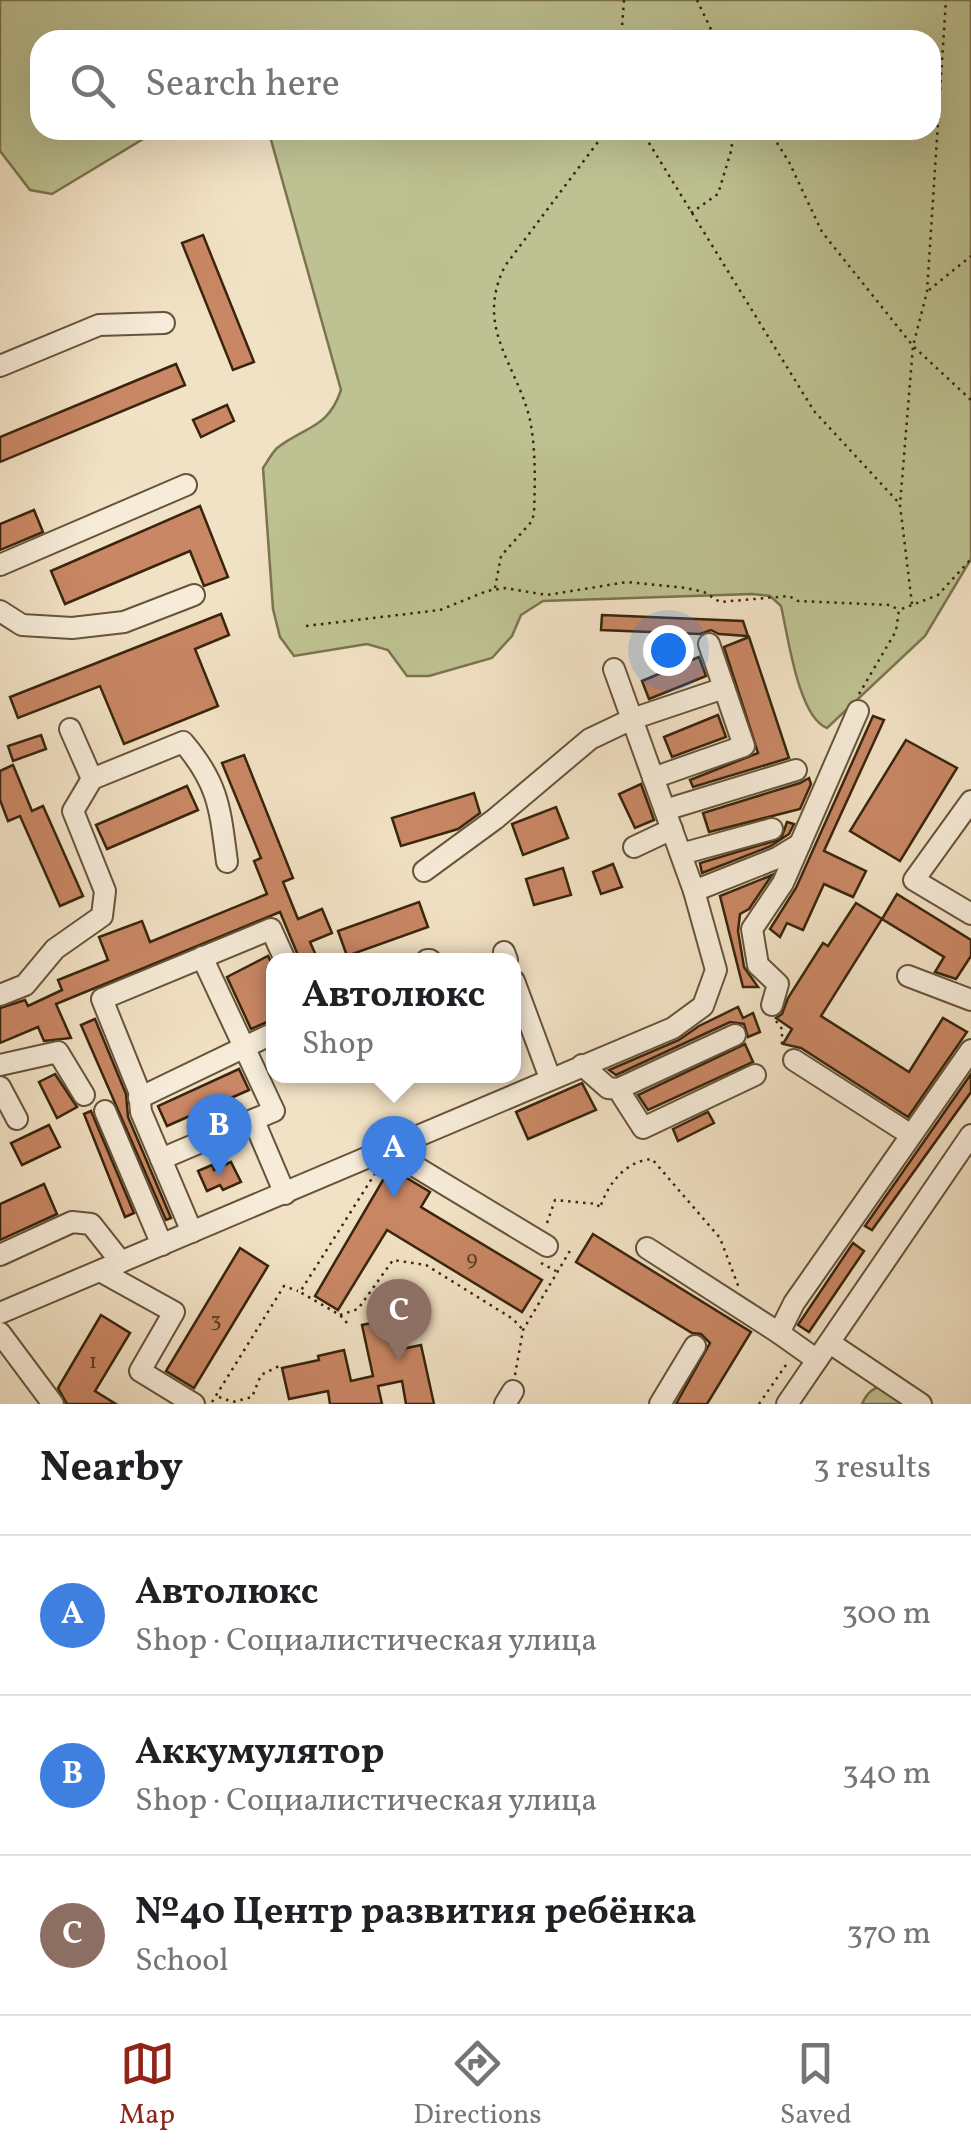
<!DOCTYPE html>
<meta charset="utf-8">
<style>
:root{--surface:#fff;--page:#f6f6f6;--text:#202124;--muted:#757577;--line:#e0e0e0;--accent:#8f2418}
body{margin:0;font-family:Vollkorn,serif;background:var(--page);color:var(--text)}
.you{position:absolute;left:668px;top:650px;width:35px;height:35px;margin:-25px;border:8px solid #fff;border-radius:50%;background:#1a73e8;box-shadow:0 0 0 15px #1a73e833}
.badge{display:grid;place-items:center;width:65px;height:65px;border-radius:50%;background:var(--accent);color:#fff;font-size:32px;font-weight:700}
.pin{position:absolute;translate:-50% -82px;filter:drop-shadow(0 2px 5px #0008)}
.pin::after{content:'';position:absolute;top:52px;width:35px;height:30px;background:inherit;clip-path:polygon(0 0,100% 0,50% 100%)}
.popup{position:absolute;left:266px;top:953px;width:255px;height:130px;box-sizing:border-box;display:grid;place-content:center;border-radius:20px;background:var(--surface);filter:drop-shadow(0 2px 8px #0005);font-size:32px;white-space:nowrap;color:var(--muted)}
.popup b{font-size:38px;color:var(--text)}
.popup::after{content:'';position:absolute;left:50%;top:100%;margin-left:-20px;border:20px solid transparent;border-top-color:var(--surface)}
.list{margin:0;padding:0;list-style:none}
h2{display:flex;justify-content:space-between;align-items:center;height:130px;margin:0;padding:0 40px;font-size:42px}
h2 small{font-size:32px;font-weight:400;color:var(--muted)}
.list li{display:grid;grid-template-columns:65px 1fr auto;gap:30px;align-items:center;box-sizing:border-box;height:160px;padding:0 40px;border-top:2px solid var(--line)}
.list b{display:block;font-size:38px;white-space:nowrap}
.list p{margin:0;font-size:32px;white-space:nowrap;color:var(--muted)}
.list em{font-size:32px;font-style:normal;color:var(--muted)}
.icon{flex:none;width:55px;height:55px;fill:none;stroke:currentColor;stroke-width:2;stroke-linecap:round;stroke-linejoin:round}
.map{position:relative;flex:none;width:971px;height:1404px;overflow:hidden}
.search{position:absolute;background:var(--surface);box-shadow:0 10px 40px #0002;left:30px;right:30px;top:30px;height:110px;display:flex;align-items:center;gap:25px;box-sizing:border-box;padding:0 35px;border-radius:30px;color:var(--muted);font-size:38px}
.sheet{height:610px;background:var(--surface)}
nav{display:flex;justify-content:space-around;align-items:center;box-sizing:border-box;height:140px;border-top:2px solid var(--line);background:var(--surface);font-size:28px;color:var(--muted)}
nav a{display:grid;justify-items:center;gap:5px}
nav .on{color:var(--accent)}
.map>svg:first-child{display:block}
.green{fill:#bec292;stroke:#7b744e;stroke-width:2.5}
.building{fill:#ca8765;stroke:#38250b;stroke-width:2.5}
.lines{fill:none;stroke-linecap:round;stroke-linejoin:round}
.minor-casing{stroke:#66543a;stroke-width:24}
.path{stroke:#38250b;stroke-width:2.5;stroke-dasharray:2.5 5;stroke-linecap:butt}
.minor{stroke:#f7ecd9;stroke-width:20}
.labels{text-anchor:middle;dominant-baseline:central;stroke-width:10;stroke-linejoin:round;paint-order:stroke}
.number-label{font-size:22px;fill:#5c3e22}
</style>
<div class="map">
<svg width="971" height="1404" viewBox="0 0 971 1404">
<rect width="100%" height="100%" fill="#f2e2c5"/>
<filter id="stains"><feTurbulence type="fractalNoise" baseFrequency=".002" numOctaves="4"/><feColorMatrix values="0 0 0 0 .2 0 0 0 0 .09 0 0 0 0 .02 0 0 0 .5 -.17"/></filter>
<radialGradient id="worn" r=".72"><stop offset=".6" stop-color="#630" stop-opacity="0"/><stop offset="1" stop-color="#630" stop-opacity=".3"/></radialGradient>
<g class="green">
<path d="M0 0H971V559L925 636 827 728C798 717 788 635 781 606L770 596 752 594 543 601 521 615 512 636 492 658 429 676H407L388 650 367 644 294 656 280 637 273 609 263 468C267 462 272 453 277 448 305 426 328 429 341 390L271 140 265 130H931V40H40V130H158L52 194 30 190 0 151Z"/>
<path d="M886 1385 912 1404H862C867 1392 874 1387 886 1385Z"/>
</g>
<g class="building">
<path d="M203 235 254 362 233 370 182 243Z"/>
<path d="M176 364 185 385 0 462V437Z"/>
<path d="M227 405 234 421 201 437 193 420Z"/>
<path d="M200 506 228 577 204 586 190 551 65 604 51 571Z"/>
<path d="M34 510 43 532 0 550V524Z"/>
<path d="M221 614 229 635 195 649 218 706 124 744 100 686 18 718 10 697Z"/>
<path d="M602 615 743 621 748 636 719 634 711 630 700 634 601 630Z"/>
<path d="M749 637 789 758 693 787 690 780 758 753 724 647Z"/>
<path d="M699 657 706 676 649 699 642 681Z"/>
<path d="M718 715 726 737 672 757 664 737Z"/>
<path d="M873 716 884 720 824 851 866 871 853 897 824 884 803 930 787 923 780 937 770 929 796 888Z"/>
<path d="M41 735 46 749 13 761 8 746Z"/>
<path d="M906 740 957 768 900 861 850 831Z"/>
<path d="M244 755 293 878 283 882 298 919 322 909 332 933 310 942 318 960H300L280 912 56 1004 71 1038 44 1041 38 1027 0 1043V1008L25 1000 28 1006 62 990 58 980 108 960 99 937 142 921 150 942 267 894 254 861 261 858 222 763Z"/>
<path d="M13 765 32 811 43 806 83 896 60 906 20 816 8 821 0 800V771Z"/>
<path d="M809 778 811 784 800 809 709 832 703 813 800 783Z"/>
<path d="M641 784 654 820 635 828 619 794Z"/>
<path d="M187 786 198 810 107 849 96 825Z"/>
<path d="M474 793 480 813 458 829 401 846 392 818Z"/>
<path d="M556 807 568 838 523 855 512 824Z"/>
<path d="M787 822 794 824 789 834 771 846 702 873 700 863 781 839Z"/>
<path d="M613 864 622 887 601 894 593 872Z"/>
<path d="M563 868 571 895 534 905 526 879Z"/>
<path d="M772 875 749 909 740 914 738 931 744 967 758 987H743L720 896Z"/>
<path d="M897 894 971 940V956L956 979 935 972 944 957 882 919Z"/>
<path d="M419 902 428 927 347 956 338 931Z"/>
<path d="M856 903 882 919 821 1016 909 1072 943 1018 967 1032 908 1117 801 1048 783 1044 792 1029 776 1018 782 1014 788 998 823 943 828 946Z"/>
<path d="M268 956 274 968V1019L251 1029 227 977Z"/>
<path d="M738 1007 743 1018 753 1013 760 1032 748 1037 744 1024 730 1022 616 1075 609 1070 679 1040 699 1026Z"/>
<path d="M95 1019 126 1094 128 1117 171 1218 166 1220 81 1025Z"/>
<path d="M745 1044 753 1062 648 1110 638 1095Z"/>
<path d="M239 1069 249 1090 167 1126 158 1106Z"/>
<path d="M55 1074 77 1107 57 1118 39 1082Z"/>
<path d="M971 1074V1092L872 1230 865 1226Z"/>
<path d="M582 1083 596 1110 528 1139 516 1112Z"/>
<path d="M91 1111 134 1213 125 1217 84 1114Z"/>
<path d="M708 1112 714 1123 678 1141 673 1129Z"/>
<path d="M49 1125 60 1147 22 1165 11 1143Z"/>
<path d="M231 1162 241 1182 223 1190 220 1185 207 1191 198 1171 212 1165 214 1170Z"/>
<path d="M390 1168 430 1192 421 1207 542 1280 522 1312 387 1230 338 1310 315 1296Z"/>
<path d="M44 1184 57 1214 0 1240V1204Z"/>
<path d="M593 1234 751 1332 707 1404H676L710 1343 701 1334 692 1333 576 1262Z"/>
<path d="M853 1243 864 1251 809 1332 798 1325Z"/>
<path d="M240 1248 268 1266 194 1388 166 1371Z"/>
<path d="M101 1315 130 1333 95 1391 116 1404H67L58 1388Z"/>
<path d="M390 1319 397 1350 421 1345 434 1404H406L402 1381 378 1386 382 1404H330L328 1391 289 1399 282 1368 319 1360 318 1356 344 1350 351 1381 373 1376 362 1325Z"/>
</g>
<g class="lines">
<defs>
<g id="minor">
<path d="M0 366 99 325 164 323"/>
<path d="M0 565 186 485"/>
<path d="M0 611 22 625 72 628 124 622 194 595"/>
<path d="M70 729 92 779"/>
<path d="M653 778 744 746 709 644"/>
<path d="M971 801 914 880 971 914"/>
<path d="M665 810 796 770"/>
<path d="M634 847 672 829"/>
<path d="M681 854 772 829"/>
<path d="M424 871 495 819 590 739 632 719 724 688"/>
<path d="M694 891 777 858 800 844"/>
<path d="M504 952 507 960"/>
<path d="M427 960H430"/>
<path d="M908 976 971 1000"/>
<path d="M514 981 550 1078"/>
<path d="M0 995 25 985 55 949 102 916 105 891 73 811 92 779 183 742C219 784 220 809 227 862"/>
<path d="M772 1005 778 984 758 965 752 929 783 883 858 711"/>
<path d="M794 1060 911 1135"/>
<path d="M0 1065 58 1052 84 1095"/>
<path d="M582 1065 608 1088 618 1089 643 1128 755 1075"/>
<path d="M0 1087 17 1119"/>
<path d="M618 1089 735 1035"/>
<path d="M139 1098 274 1033"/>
<path d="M105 1111 162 1245"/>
<path d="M254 1121 285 1194"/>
<path d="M388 1150 547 1246"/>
<path d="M161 1159 274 1111 202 957"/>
<path d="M192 1232 141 1112 139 1091 102 999 271 929 285 960"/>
<path d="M647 1248 779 1333"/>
<path d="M0 1255 72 1222 91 1224 121 1262"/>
<path d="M100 1271 174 1312 140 1371 194 1404"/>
<path d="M0 1313 673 1028 703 1006 716 970 694 891 614 669"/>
<path d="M0 1333 53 1404"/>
<path d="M830 1343 921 1404"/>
<path d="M817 1360 779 1333 794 1303 971 1050"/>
<path d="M505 1404 513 1391"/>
<path d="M660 1404 695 1346"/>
<path d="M787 1404 971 1135"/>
</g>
</defs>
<use href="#minor" class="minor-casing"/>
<g class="path">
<path d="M697 0 716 40"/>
<path d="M621 40 624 0"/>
<path d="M641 130 814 411 898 502"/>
<path d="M769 130 789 162 822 232 913 346 971 400"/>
<path d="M691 213 718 194 732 148 731 130"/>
<path d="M929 290 971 256"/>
<path d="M495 588 501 556 532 521 534 513C535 482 536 451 530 420 517 364 474 328 505 266L607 130"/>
<path d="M912 604 900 505 913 346 927 292 946 0"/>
<path d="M306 626 440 610 487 591 505 588 547 595 627 582 686 588 704 592 720 602 789 596 798 601 890 605 899 610"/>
<path d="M859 694 896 631 899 610 938 595 971 559"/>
<path d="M776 1021 782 1029V1046"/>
<path d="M547 1223 555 1200 597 1204 600 1208C608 1183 626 1161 652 1159L720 1238 739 1288"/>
<path d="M541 1263 556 1271"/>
<path d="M340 1315 358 1309 393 1260 426 1265 513 1319 523 1330"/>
<path d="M347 1323 340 1315 300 1292 376 1172"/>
<path d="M515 1375 523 1330 571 1249"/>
<path d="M219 1397 233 1402 252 1397 261 1375 281 1365"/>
<path d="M212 1402 284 1286 298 1291"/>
<path d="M759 1404 788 1362"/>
</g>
<use href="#minor" class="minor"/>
</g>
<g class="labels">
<g class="number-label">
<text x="472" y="1259">9</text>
<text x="216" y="1320">3</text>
<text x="93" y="1362">1</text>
</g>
</g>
<rect width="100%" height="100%" filter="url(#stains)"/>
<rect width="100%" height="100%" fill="url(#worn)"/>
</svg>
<div class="you"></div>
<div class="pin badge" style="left:394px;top:1198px;background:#3f7fe0">A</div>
<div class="popup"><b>Автолюкс</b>Shop</div>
<div class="pin badge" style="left:219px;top:1176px;background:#3f7fe0">B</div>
<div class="pin badge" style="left:399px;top:1361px;background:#8d6e63">C</div>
<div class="search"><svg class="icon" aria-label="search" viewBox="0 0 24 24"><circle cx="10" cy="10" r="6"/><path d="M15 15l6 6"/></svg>Search here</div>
</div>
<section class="sheet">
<h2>Nearby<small>3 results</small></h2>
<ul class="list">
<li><span class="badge" style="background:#3f7fe0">A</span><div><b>Автолюкс</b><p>Shop · Социалистическая улица</p></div><em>300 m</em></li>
<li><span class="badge" style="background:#3f7fe0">B</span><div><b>Аккумулятор</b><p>Shop · Социалистическая улица</p></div><em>340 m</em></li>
<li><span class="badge" style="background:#8d6e63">C</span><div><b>№40 Центр развития ребёнка</b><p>School</p></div><em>370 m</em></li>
</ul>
</section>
<nav>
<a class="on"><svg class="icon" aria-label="map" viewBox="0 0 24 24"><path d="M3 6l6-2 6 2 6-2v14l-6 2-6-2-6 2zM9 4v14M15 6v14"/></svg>Map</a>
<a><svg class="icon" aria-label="directions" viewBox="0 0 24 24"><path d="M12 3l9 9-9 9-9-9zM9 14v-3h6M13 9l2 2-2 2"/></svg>Directions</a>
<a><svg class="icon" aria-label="saved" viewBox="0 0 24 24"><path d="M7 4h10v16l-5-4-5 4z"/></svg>Saved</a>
</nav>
